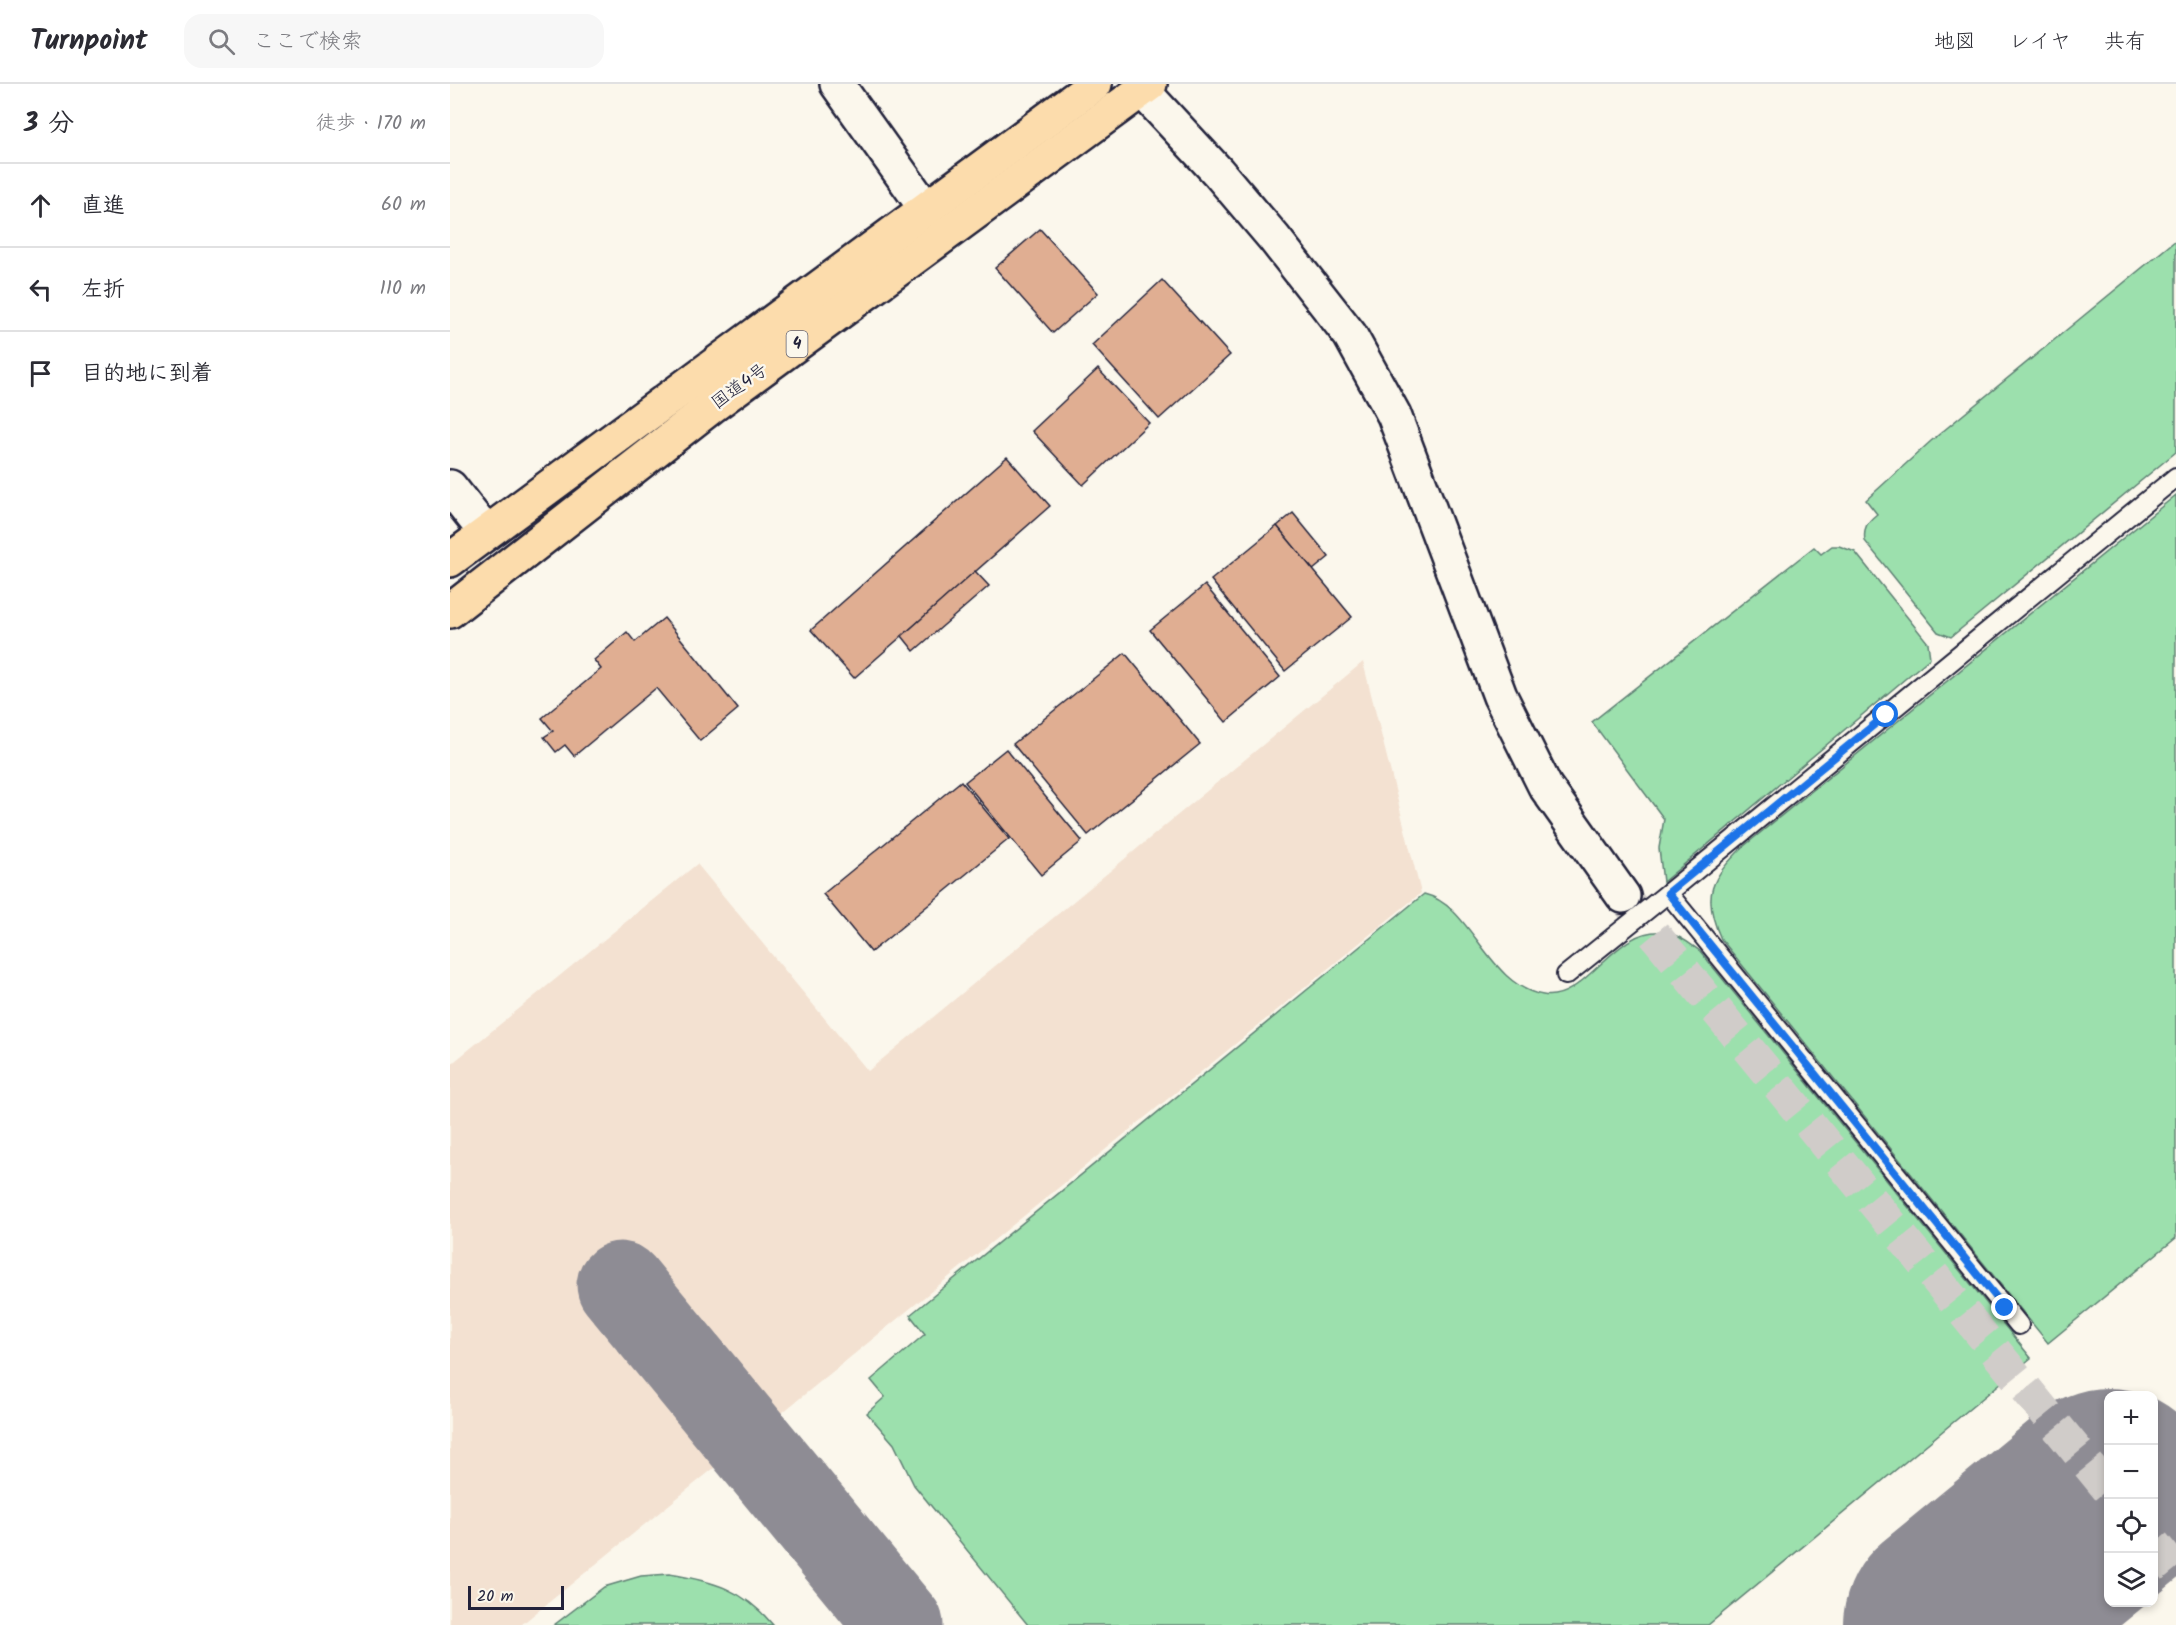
<!DOCTYPE html>
<html lang="ja">
<meta charset="utf-8">
<style>
:root{--surface:#fff;--page:#f7f7f7;--text:#2b2b33;--muted:#7c7c81;--line:#e1e1e2}
body{margin:0;font-family:Kalam,"Klee One",sans-serif;background:var(--page);color:var(--text)}
.controls{position:absolute;right:18px;bottom:18px;display:grid;overflow:hidden;border-radius:12px;box-shadow:0 3px 9px #0003}
.controls button{width:54px;height:54px;display:grid;place-items:center;padding:0;border:0;border-bottom:2px solid var(--line);background:var(--surface);color:var(--text);font:30px sans-serif}
.scale{position:absolute;left:18px;bottom:15px;width:96px;box-sizing:border-box;padding-left:6px;border:3px solid #22223b;border-top:0;font-size:16px;line-height:21px;white-space:nowrap;color:#22223b;-webkit-text-stroke:4px #fbf7ec;paint-order:stroke}
.stop{position:absolute;width:18px;height:18px;margin:-14px;border:4px solid #1a73e8;border-radius:50%;background:#fff}
.stop.end{background:#1a73e8;border-color:#fff;box-shadow:0 2px 6px #0008}
.list{margin:0;padding:0;list-style:none}
h2{display:flex;justify-content:space-between;align-items:center;height:78px;margin:0;padding:0 24px;font-size:26px}
h2 small{font-size:20px;font-weight:400;color:var(--muted)}
.list li{display:grid;grid-template-columns:39px 1fr auto;gap:18px;align-items:center;box-sizing:border-box;height:84px;padding:0 24px;border-top:2px solid var(--line)}
.list b{display:block;font-size:22px;white-space:nowrap}
.list em{font-size:20px;font-style:normal;color:var(--muted)}
.icon{flex:none;width:33px;height:33px;fill:none;stroke:currentColor;stroke-width:2;stroke-linecap:round;stroke-linejoin:round}
.map{position:relative;flex:none;width:1726px;height:1541px;overflow:hidden}
header{display:flex;align-items:center;gap:36px;box-sizing:border-box;height:84px;padding:0 30px;background:var(--surface);border-bottom:2px solid var(--line)}
header strong{font-size:28px}
nav{display:flex;gap:33px;margin-inline-start:auto;font-size:21px}
.search{width:420px;height:54px;background:var(--page);display:flex;align-items:center;gap:15px;box-sizing:border-box;padding:0 21px;border-radius:18px;color:var(--muted);font-size:22px}
main{display:flex}
aside{flex:1;background:var(--surface)}
.map>svg:first-child{display:block}
.built{fill:#f3e1d1}
.green{fill:#9ce0ad;stroke:#5f8174;stroke-width:1.5}
.lines{fill:none;stroke-linecap:round;stroke-linejoin:round}
.taxiway{stroke:#8e8c94;stroke-width:87}
.runway{stroke:#8e8c94;stroke-width:216}
.building{fill:#e0ae92;stroke:#22223b;stroke-width:1.5}
.tertiary-tunnel{stroke:#d0ccc9;stroke-width:33;stroke-dasharray:33 16;stroke-linecap:butt}
.service-casing{stroke:#22223b;stroke-width:22}
.minor-casing{stroke:#22223b;stroke-width:38}
.tertiary-casing{stroke:#22223b;stroke-width:38}
.trunk-casing{stroke:#22223b;stroke-width:38}
.service{stroke:#fbf7ec;stroke-width:18}
.minor{stroke:#fbf7ec;stroke-width:33}
.tertiary{stroke:#fbf7ec;stroke-width:33}
.trunk{stroke:#fcdcac;stroke-width:33}
.route{stroke:#1a73e8;stroke-width:8}
.labels{text-anchor:middle;dominant-baseline:central;stroke-width:5;stroke-linejoin:round;paint-order:stroke}
.shield{fill:#fbf7ec;stroke:#636270;stroke-width:1.5}
.shield-label{font-size:16px;font-weight:bold;fill:#22223b}
.street-label{font-size:18px;fill:#22223b;stroke:#fbf7ec}
</style>
<header>
<strong>Turnpoint</strong>
<div class="search"><svg class="icon" aria-label="search" viewBox="0 0 24 24"><circle cx="10" cy="10" r="6"/><path d="M15 15l6 6"/></svg>ここで検索</div>
<nav><a>地図</a><a>レイヤ</a><a>共有</a></nav>
</header>
<main>
<aside>
<h2>3 分<small>徒歩 · 170 m</small></h2>
<ul class="list">
<li><svg class="icon" aria-label="ahead" viewBox="0 0 24 24"><path d="M12 20V5M6 11l6-6 6 6"/></svg><div><b>直進</b></div><em>60 m</em></li>
<li><svg class="icon" aria-label="left" viewBox="0 0 24 24"><path d="M17 20v-9H6M10 6l-5 5 5 5"/></svg><div><b>左折</b></div><em>110 m</em></li>
<li><svg class="icon" aria-label="arrive" viewBox="0 0 24 24"><path d="M6 21V4h12l-3 4 3 4H6"/></svg><div><b>目的地に到着</b></div></li>
</ul>
</aside>
<div class="map">
<svg width="1726" height="1541" viewBox="0 0 1726 1541">
<rect width="100%" height="100%" fill="#fbf7ec"/>
<filter id="ink" filterUnits="userSpaceOnUse"><feTurbulence type="fractalNoise" baseFrequency=".0167" numOctaves="2"/><feDisplacementMap in="SourceGraphic" scale="12" xChannelSelector="R" yChannelSelector="G"/><feConvolveMatrix kernelMatrix="1 2 1 2 8 2 1 2 1" color-interpolation-filters="sRGB"/></filter>
<g filter="url(#ink)">
<path class="built" d="M913 578 971 809 71 1541H0V981L247 780 418 987Z"/>
<g class="green">
<path d="M1726 156V368L1501 553 1488 548 1415 457C1413 444 1417 438 1427 430L1416 416 1481 357Z"/>
<path d="M1726 411V1154L1598 1259 1271 855C1251 811 1261 794 1294 762Z"/>
<path d="M1382 462H1389L1405 468 1478 559 1480 574 1213 798 1209 764 1214 735 1142 638 1364 463 1371 470Z"/>
<path d="M974 810C1022 821 1037 901 1093 911 1137 919 1165 837 1219 849 1231 852 1240 860 1250 867L1581 1274 1258 1541H578L464 1401 444 1360 417 1329 435 1313 421 1296 475 1250 460 1231Z"/>
<path d="M219 1490C263 1497 293 1505 323 1541H104L154 1503 191 1492Z"/>
</g>
<g class="lines">
<path class="taxiway" d="M170 1201 450 1541"/>
<path class="runway" d="M1501 1541 1658 1412"/>
</g>
<g class="building">
<path d="M590 145 648 209 603 249 545 184Z"/>
<path d="M712 196 780 271 709 335 642 261Z"/>
<path d="M648 285 699 339 633 401 582 347Z"/>
<path d="M557 373 600 422 404 594 361 546Z"/>
<path d="M843 429 879 473 863 486 827 442Z"/>
<path d="M827 442 902 533 835 587 761 496Z"/>
<path d="M525 487 539 502 464 567 452 552Z"/>
<path d="M755 501 830 593 776 638 700 546Z"/>
<path d="M214 534 288 625 250 657 206 604 124 672 115 661 106 668 94 653 103 647 92 634 151 585 144 576 177 548 185 558Z"/>
<path d="M675 569 750 660 638 751 563 660Z"/>
<path d="M556 665 632 757 591 791 515 698Z"/>
<path d="M511 697 559 755 421 868 373 810Z"/>
</g>
<g class="lines">
<g class="tertiary-tunnel">
<path d="M1173 812 1658 1405"/>
<path d="M1704 1460 1726 1487"/>
</g>
<defs>
<g id="service">
<path d="M1218 809 1569 1241"/>
<path d="M1116 891 1218 809 1726 393"/>
</g>
<g id="minor">
<path d="M387 0 476 125"/>
<path d="M0 403 36 449"/>
</g>
<path id="tertiary" d="M692 6 768 88 824 154 900 251 944 331 1050 612 1095 702 1173 812"/>
<g id="trunk">
<path d="M0 476 645 0"/>
<path d="M0 527 261 323 700 0"/>
</g>
</defs>
<use href="#service" class="service-casing"/>
<use href="#minor" class="minor-casing"/>
<use href="#tertiary" class="tertiary-casing"/>
<use href="#trunk" class="trunk-casing"/>
<use href="#service" class="service"/>
<use href="#minor" class="minor"/>
<use href="#tertiary" class="tertiary"/>
<use href="#trunk" class="trunk"/>
</g>
</g>
<g class="lines" filter="url(#ink)">
<path class="route" d="M1436 631 1218 809 1555 1224"/>
</g>
<g class="labels">
<rect class="shield" x="336.5" y="247" width="21" height="26" rx="4.5"/>
<g class="shield-label">
<text x="347" y="260">4</text>
</g>
<g class="street-label">
<text transform="translate(290 303) rotate(-36)">国道4号</text>
</g>
</g>
</svg>
<div class="controls">
<button>+</button>
<button>−</button>
<button><svg class="icon" aria-label="locate" viewBox="0 0 24 24"><circle cx="12" cy="12" r="6"/><path d="M12 2v4M12 18v4M2 12h4M18 12h4"/></svg></button>
<button><svg class="icon" aria-label="layers" viewBox="0 0 24 24"><path d="M12 4l9 5-9 5-9-5zM3 14l9 5 9-5"/></svg></button>
</div>
<div class="scale">20 m</div>
<div class="stop" style="left:1436px;top:631px"></div>
<div class="stop end" style="left:1555px;top:1224px"></div>
</div>
</main>
